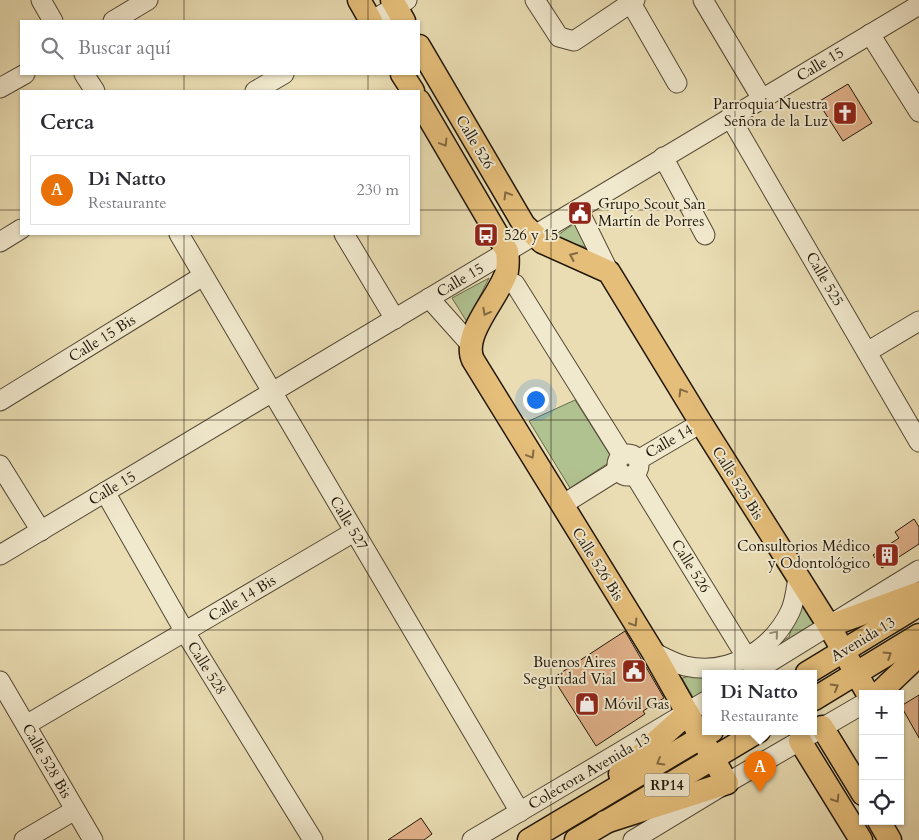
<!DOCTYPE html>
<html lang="es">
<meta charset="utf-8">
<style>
:root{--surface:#fff;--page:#f7f7f7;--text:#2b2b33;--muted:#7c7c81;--line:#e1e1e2;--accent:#d93025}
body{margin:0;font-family:Cardo,serif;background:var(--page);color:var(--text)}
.controls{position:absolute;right:15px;bottom:15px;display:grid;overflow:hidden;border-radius:0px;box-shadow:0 1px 4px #0004}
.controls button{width:45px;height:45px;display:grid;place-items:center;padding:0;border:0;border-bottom:1px solid var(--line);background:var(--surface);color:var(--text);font:25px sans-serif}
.you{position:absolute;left:535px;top:399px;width:18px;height:18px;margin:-12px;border:4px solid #fff;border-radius:50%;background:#1a73e8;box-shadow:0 0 0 8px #1a73e833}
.badge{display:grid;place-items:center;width:32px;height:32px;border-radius:50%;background:var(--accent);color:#fff;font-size:16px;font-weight:700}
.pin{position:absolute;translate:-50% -41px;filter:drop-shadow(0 1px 2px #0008)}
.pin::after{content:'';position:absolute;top:26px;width:18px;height:15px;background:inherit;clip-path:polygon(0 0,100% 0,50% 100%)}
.popup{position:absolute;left:702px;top:670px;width:115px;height:65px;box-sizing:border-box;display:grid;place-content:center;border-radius:0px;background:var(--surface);filter:drop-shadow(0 1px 4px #0005);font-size:16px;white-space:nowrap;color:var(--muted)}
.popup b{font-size:19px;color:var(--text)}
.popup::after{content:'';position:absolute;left:50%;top:100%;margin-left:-10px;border:10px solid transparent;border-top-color:var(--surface)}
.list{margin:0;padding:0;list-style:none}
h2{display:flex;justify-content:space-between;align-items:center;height:65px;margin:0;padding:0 20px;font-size:21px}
h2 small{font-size:16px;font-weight:400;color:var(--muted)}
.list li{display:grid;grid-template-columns:32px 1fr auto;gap:15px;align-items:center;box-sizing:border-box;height:70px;margin:0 10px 10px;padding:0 10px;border:1px solid var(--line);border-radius:0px}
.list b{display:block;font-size:19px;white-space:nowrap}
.list p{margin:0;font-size:16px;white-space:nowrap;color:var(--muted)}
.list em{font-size:16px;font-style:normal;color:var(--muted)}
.icon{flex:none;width:28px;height:28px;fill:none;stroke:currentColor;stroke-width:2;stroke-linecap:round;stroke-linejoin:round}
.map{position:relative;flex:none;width:919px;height:840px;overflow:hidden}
.search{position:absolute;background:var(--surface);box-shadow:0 1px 4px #0004;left:20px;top:20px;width:400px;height:55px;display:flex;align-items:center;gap:12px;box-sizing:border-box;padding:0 18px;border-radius:0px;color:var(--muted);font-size:19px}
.panel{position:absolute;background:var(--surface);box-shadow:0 1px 4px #0004;left:20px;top:90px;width:400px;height:145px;border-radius:0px}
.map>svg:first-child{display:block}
.green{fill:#b1c291;stroke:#686c4d}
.building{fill:#e0b089;stroke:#201609}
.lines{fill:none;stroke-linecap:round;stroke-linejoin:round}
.minor-casing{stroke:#524834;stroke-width:21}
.major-casing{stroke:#201609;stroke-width:25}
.minor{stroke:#f1e9ce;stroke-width:19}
.major{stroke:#e5be7a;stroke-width:22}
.oneway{stroke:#826a42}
.oneway2{stroke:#938a75}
.grid{fill:none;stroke:#201609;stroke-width:1;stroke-opacity:0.55}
.labels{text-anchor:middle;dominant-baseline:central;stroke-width:4;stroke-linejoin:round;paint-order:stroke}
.shield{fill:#f1e9ce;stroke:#5f5544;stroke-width:1}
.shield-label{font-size:14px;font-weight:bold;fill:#201609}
.street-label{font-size:15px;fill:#201609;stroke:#f1e9ce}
.poi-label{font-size:15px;fill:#201609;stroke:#f1e9ce;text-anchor:end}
</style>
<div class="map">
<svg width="919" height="840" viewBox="0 0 919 840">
<rect width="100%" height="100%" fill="#eaddb3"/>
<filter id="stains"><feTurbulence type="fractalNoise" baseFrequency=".004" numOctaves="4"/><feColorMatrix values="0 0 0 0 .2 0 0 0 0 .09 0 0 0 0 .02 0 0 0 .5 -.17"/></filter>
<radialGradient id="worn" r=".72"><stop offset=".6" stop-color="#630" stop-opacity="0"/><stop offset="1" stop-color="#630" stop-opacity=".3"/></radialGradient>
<g class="green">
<path d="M576 222 589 248 554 238Z"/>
<path d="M489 278 467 322 452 298Z"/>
<path d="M575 400 613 460 570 488 529 421Z"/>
<path d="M801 599 816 624 736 673H706V692L694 699 682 678 746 662 789 637Z"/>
</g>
<g class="building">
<path d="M848 84 872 123 843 141 818 102Z"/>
<path d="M914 519 919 527V544L882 568 873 555 899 538 895 532Z"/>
<path d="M625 631 664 698 643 711 645 714 596 746 553 678Z"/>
<path d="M919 695V738L901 706Z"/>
<path d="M421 818 432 834 424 840H388Z"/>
</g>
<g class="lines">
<defs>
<g id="minor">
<path d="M41 0 53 21"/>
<path d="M535 0 559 37 574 41 635 0"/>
<path d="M703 0 762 99"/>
<path d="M631 3 677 83"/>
<path d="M113 21 148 0"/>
<path d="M371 21 407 0"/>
<path d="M870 34 919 112"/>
<path d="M84 74 95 91"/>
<path d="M0 88 25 74"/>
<path d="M255 91 284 74"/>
<path d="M730 117 919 442"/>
<path d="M663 157 705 235"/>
<path d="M578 209 609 272"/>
<path d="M179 234 520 812"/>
<path d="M344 234 395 319"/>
<path d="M0 242 21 229"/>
<path d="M503 280 515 284 622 455"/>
<path d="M429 298 471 345"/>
<path d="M867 352 919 321"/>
<path d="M0 401 203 276"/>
<circle cx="628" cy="465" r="11"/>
<path d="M638 460 701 423"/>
<path d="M0 465 41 531"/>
<path d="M634 474 747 658"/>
<path d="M105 492 185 632 313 840"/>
<path d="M562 505 618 470"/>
<path d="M0 555 919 5"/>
<path d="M653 652C663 657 674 663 685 666 728 676 771 651 790 612 795 602 796 588 798 578"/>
<path d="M752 673 919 570"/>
<path d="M0 681 93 840"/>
<path d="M26 725 354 532"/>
<path d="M24 840 75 810"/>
<path d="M472 840 706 701"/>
<path d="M633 840 727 783 863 704"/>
</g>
<g id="major">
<path d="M359 0 371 21"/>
<path d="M392 0 404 21"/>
<path d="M419 46 524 225 542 242 609 272 701 423 829 626 868 694"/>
<path d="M402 74 413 91"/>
<path d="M419 101 507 251C508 258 508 264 507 271 500 296 461 334 473 360L653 652 727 783 605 822"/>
<path d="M829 626 919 593"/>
<path d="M807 673 919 605"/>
<path d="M878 694 919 655"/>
<path d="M814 699 919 635"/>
<path d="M822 727 863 794"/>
<path d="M800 741 861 840"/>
<path d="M620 774 688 713"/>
<path d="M879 821 890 840"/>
<path d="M529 840 712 731"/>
<path d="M576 840 759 731"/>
</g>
</defs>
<use href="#minor" class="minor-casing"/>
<use href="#major" class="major-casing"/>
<use href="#minor" class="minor"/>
<use href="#major" class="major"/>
</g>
<defs><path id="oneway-chevron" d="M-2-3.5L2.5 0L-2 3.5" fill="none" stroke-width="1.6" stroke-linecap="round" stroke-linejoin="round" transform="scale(1.25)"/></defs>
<g class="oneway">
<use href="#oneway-chevron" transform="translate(444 143) rotate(59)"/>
<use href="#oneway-chevron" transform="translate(507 195) rotate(-121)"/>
<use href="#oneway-chevron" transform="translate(573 256) rotate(-156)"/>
<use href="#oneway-chevron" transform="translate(486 312) rotate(119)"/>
<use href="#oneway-chevron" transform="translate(682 392) rotate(-121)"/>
<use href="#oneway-chevron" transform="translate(531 455) rotate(59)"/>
<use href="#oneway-chevron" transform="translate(634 623) rotate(58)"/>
<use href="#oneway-chevron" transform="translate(888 655) rotate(-32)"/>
<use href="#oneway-chevron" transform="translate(835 687) rotate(-30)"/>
<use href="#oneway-chevron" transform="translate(660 762) rotate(149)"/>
<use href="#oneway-chevron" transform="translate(836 799) rotate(58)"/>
</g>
<use class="oneway2" href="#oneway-chevron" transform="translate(775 634) rotate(-50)"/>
<path class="grid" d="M184 0V21M368 0V21M551 0V840M735 0V840M184 74V91M368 74V91M0 210H21M419 210H919M184 234V840M368 234V840M0 420H919M0 630H919"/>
<defs>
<symbol id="church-square" viewBox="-11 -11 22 22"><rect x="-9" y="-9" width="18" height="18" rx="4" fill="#8f2418" stroke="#f1e9ce"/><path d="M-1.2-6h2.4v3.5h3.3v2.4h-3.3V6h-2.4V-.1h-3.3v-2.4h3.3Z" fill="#fff"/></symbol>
<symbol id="civic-square" viewBox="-11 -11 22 22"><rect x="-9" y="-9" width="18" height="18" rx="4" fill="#8f2418" stroke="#f1e9ce"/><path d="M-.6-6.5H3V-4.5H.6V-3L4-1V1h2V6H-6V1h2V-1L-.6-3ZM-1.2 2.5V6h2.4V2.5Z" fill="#fff"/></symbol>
<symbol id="bus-square" viewBox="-11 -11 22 22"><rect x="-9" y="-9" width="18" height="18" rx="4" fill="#8f2418" stroke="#f1e9ce"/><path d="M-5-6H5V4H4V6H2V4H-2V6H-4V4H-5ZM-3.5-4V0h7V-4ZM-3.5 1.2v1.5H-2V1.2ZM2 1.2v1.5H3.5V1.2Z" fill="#fff"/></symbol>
<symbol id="building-square" viewBox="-11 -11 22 22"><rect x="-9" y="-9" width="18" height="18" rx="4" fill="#8f2418" stroke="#f1e9ce"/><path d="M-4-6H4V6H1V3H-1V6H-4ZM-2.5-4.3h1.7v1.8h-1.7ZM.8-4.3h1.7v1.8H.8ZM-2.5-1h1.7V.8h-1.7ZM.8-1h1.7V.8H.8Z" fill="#fff"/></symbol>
<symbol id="shop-square" viewBox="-11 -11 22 22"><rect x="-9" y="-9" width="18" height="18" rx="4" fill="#8f2418" stroke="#f1e9ce"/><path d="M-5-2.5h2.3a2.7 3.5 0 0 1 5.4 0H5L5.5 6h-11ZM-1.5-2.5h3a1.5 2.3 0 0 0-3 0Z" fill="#fff"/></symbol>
</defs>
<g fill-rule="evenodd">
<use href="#church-square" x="831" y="99" width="28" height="28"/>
<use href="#civic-square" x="566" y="199" width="28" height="28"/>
<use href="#bus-square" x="472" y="221" width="28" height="28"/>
<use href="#building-square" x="873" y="541" width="28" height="28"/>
<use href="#civic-square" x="620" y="657" width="28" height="28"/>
<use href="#shop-square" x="573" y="690" width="28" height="28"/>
</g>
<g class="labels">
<rect class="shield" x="644.5" y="773.5" width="45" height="23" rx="4"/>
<g class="shield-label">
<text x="667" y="785">RP14</text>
</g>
<g class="street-label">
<text transform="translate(820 64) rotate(-31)">Calle 15</text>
<text transform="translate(475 142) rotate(59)">Calle 526</text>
<text transform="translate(825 279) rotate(60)">Calle 525</text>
<text transform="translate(460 280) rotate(-31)">Calle 15</text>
<text transform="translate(102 338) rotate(-32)">Calle 15 Bis</text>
<text transform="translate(669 441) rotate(-30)">Calle 14</text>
<text transform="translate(738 483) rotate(58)">Calle 525 Bis</text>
<text transform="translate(112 488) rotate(-31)">Calle 15</text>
<text transform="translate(349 523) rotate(59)">Calle 527</text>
<text transform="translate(598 564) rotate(58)">Calle 526 Bis</text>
<text transform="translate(691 566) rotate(58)">Calle 526</text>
<text transform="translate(242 598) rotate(-31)">Calle 14 Bis</text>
<text transform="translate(863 639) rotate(-31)">Avenida 13</text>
<text transform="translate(207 668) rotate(58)">Calle 528</text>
<text transform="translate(47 761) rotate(60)">Calle 528 Bis</text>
<text transform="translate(589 771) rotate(-30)">Colectora Avenida 13</text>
</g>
<g class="poi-label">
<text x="828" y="104">Parroquia Nuestra<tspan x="828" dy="17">Señora de la Luz</tspan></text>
<text x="598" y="204" text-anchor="start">Grupo Scout San<tspan x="598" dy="17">Martín de Porres</tspan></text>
<text x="504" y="235" text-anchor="start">526 y 15</text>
<text x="870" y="546">Consultorios Médico<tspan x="870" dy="17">y Odontológico</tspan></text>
<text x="616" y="662">Buenos Aires<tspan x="616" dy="17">Seguridad Vial</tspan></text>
<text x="604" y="704" text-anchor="start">Móvil Gas</text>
</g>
</g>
<rect width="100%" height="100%" filter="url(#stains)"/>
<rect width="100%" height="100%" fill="url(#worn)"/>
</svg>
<div class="controls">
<button>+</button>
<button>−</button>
<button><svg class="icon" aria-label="locate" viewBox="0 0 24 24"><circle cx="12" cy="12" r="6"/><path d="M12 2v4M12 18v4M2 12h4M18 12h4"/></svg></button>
</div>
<div class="you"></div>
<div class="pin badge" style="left:760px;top:792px;background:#e8710a">A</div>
<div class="popup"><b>Di Natto</b>Restaurante</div>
<div class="search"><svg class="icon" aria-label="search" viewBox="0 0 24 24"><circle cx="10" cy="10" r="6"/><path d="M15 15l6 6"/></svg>Buscar aquí</div>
<section class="panel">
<h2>Cerca<small></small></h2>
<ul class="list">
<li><span class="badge" style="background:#e8710a">A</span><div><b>Di Natto</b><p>Restaurante</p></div><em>230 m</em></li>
</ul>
</section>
</div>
